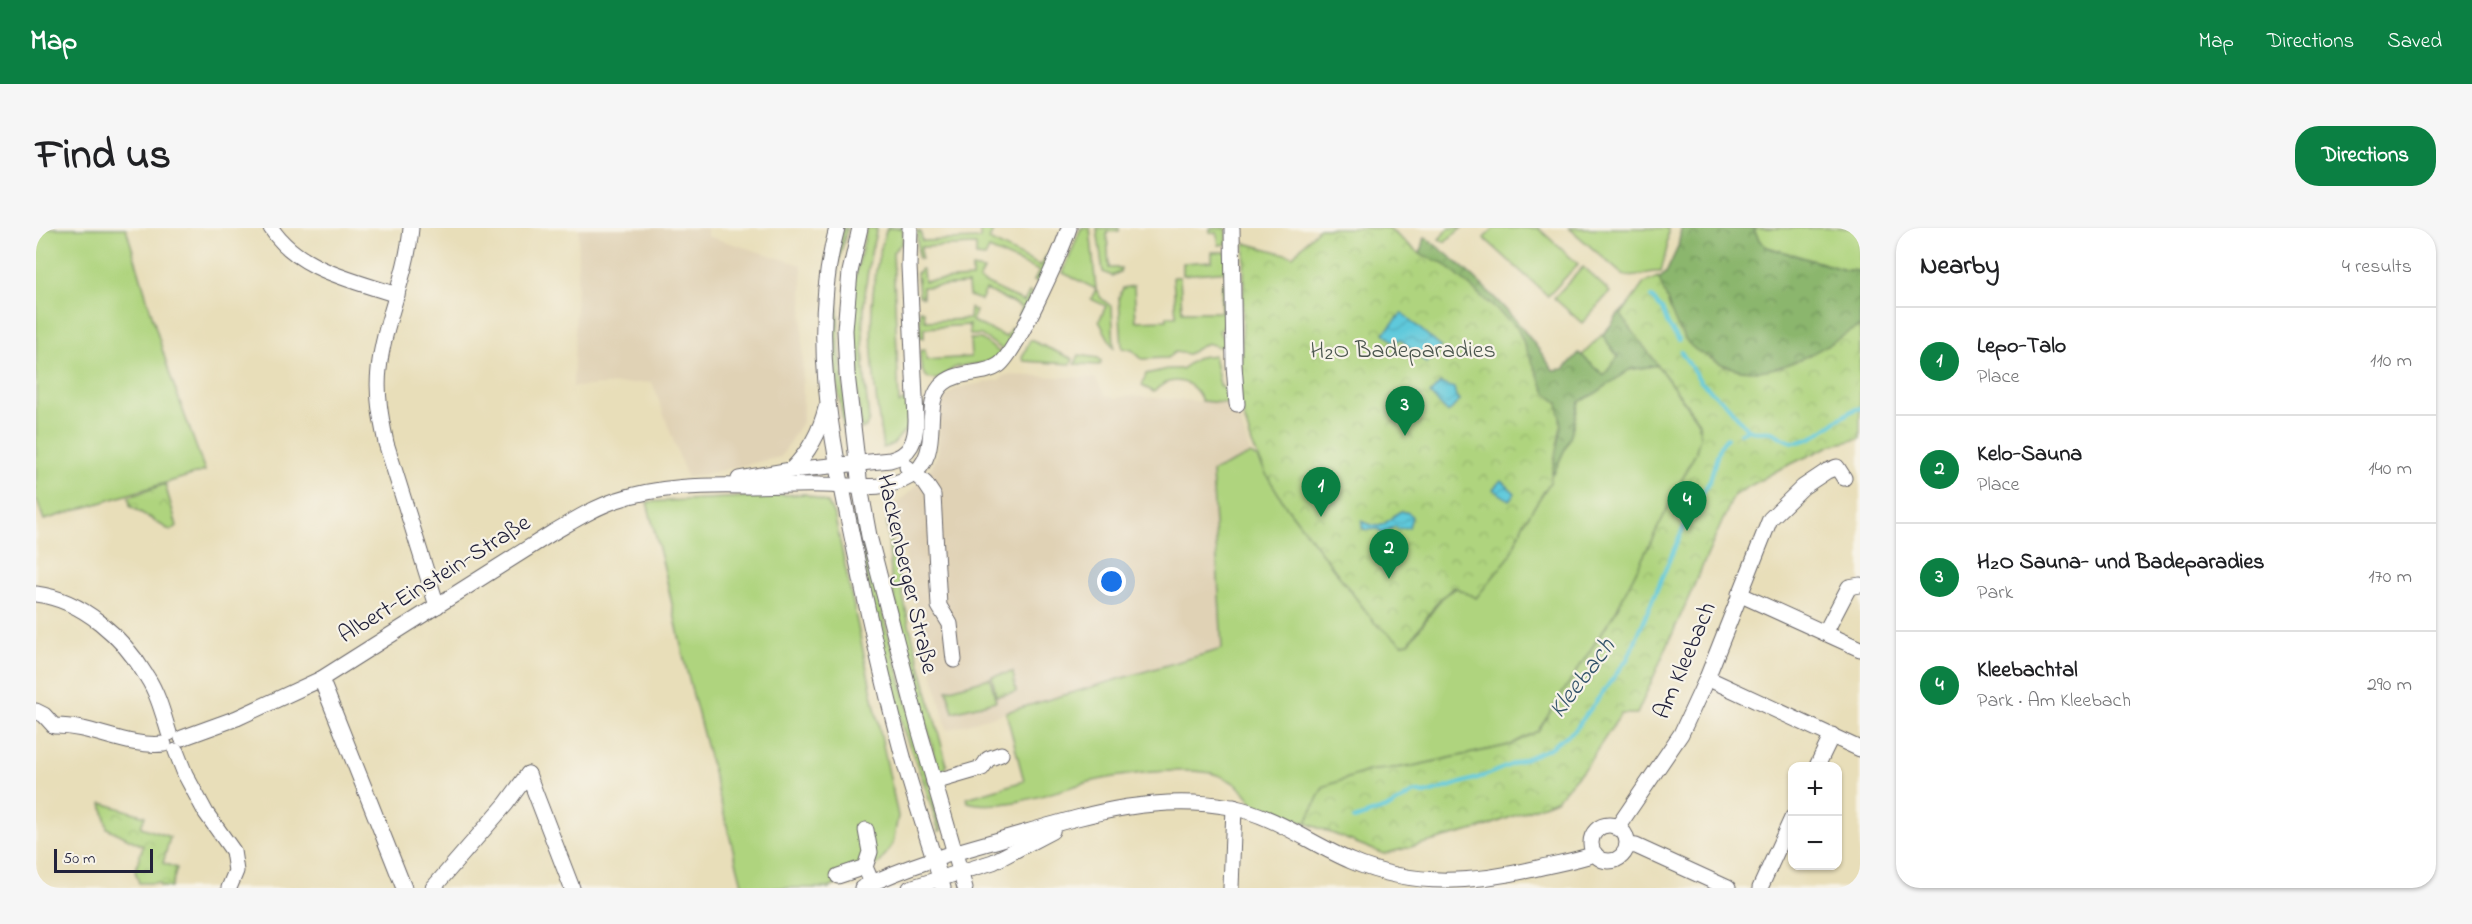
<!DOCTYPE html>
<meta charset="utf-8">
<style>
:root{--surface:#fff;--page:#f6f6f6;--text:#202124;--muted:#757577;--line:#e0e0e0;--accent:#0b8043}
body{margin:0;font-family:"Indie Flower",sans-serif;background:var(--page);color:var(--text)}
.controls{position:absolute;right:18px;bottom:18px;display:grid;overflow:hidden;border-radius:12px;box-shadow:0 2px 4px #0004}
.controls button{width:54px;height:54px;display:grid;place-items:center;padding:0;border:0;border-bottom:2px solid var(--line);background:var(--surface);color:var(--text);font:30px sans-serif}
.scale{position:absolute;left:18px;bottom:15px;width:99px;box-sizing:border-box;padding-left:6px;border:3px solid #22223b;border-top:0;font-size:16px;line-height:21px;white-space:nowrap;color:#22223b;-webkit-text-stroke:4px #f7f3e8;paint-order:stroke}
.you{position:absolute;left:1076px;top:354px;width:21px;height:21px;margin:-15px;border:4px solid #fff;border-radius:50%;background:#1a73e8;box-shadow:0 0 0 9px #1a73e833}
.badge{display:grid;place-items:center;width:39px;height:39px;border-radius:50%;background:var(--accent);color:#fff;font-size:20px;font-weight:700}
.pin{position:absolute;translate:-50% -50px;filter:drop-shadow(0 2px 3px #0008)}
.pin::after{content:'';position:absolute;top:32px;width:21px;height:18px;background:inherit;clip-path:polygon(0 0,100% 0,50% 100%)}
.list{margin:0;padding:0;list-style:none}
h2{display:flex;justify-content:space-between;align-items:center;height:78px;margin:0;padding:0 24px;font-size:26px}
h2 small{font-size:20px;font-weight:400;color:var(--muted)}
.list li{display:grid;grid-template-columns:39px 1fr auto;gap:18px;align-items:center;box-sizing:border-box;height:108px;padding:0 24px;border-top:2px solid var(--line)}
.list b{display:block;font-size:22px;white-space:nowrap}
.list p{margin:0;font-size:20px;white-space:nowrap;color:var(--muted)}
.list em{font-size:20px;font-style:normal;color:var(--muted)}
.map{position:relative;flex:none;width:1824px;height:660px;overflow:hidden;border-radius:24px}
header{display:flex;align-items:center;gap:36px;box-sizing:border-box;height:84px;padding:0 30px;background:var(--accent);color:#fff}
header strong{font-size:28px}
nav{display:flex;gap:33px;margin-inline-start:auto;font-size:21px}
.intro{display:flex;align-items:center;justify-content:space-between;box-sizing:border-box;height:144px;padding:0 36px}
h1{margin:0;font-size:42px}
.button{padding:15px 27px;border-radius:24px;background:var(--accent);color:#fff;font-size:21px;font-weight:700}
main{display:flex;gap:36px;padding:0 36px}
aside{flex:1;background:var(--surface);border-radius:24px;box-shadow:0 2px 4px #0004}
.map>svg:first-child{display:block}
.built{fill:#e0d2b5}
.green{fill:#afd47e;stroke:#687b5c;stroke-width:1.5}
.forest{fill:url(#forest-crowns);stroke:#566c54;stroke-width:1.5}
.park{fill:url(#park-crowns);stroke:#687b5c;stroke-width:1.5}
.water{fill:url(#water-waves);stroke:#40768b;stroke-width:1.5}
.lines{fill:none;stroke-linecap:round;stroke-linejoin:round}
.stream{stroke:#5fc9db;stroke-width:4}
.minor-casing{stroke:#676467;stroke-width:17}
.minor{stroke:#fff;stroke-width:15}
.labels{text-anchor:middle;dominant-baseline:central;stroke-width:4.5;stroke-linejoin:round;paint-order:stroke}
.park-label{font-size:24px;fill:#4c574f;stroke:#f7f3e8}
.street-label{font-size:24px;fill:#22223b;stroke:#f7f3e8}
.water-label{font-size:26px;font-style:italic;fill:#34546b;stroke:#f7f3e8}
</style>
<header>
<strong>Map</strong>
<nav><a>Map</a><a>Directions</a><a>Saved</a></nav>
</header>
<div class="intro"><h1>Find us</h1><a class="button">Directions</a></div>
<main>
<div class="map">
<svg width="1824" height="660" viewBox="0 0 1824 660">
<defs>
<pattern id="forest-crowns" width="20" height="18" patternUnits="userSpaceOnUse" patternTransform="scale(1.5)"><rect width="20" height="18" fill="#8bb66d"/><path d="M2 6a3 3 0 1 1 6 0M12 15a3 3 0 1 1 6 0" fill="none" stroke="#71945b"/></pattern>
<pattern id="park-crowns" width="20" height="18" patternUnits="userSpaceOnUse" patternTransform="scale(1.5)"><rect width="20" height="18" fill="#afd47e"/><path d="M2 6a3 3 0 1 1 6 0M12 15a3 3 0 1 1 6 0" fill="none" stroke="#96b66e"/></pattern>
<pattern id="water-waves" width="16" height="10" patternUnits="userSpaceOnUse" patternTransform="scale(1.5)"><rect width="16" height="10" fill="#5fc9db"/><path d="M0 5q4-4 8 0t8 0" fill="none" stroke="#52acbd"/></pattern>
</defs>
<rect width="100%" height="100%" fill="#f7f3e8"/>
<filter id="ink" filterUnits="userSpaceOnUse"><feTurbulence type="fractalNoise" baseFrequency=".0167" numOctaves="2"/><feDisplacementMap in="SourceGraphic" scale="12" xChannelSelector="R" yChannelSelector="G"/><feConvolveMatrix kernelMatrix="1 2 1 2 8 2 1 2 1" color-interpolation-filters="sRGB"/></filter>
<filter id="wash" filterUnits="userSpaceOnUse"><feTurbulence type="fractalNoise" baseFrequency=".008" numOctaves="4" result="noise"/><feDisplacementMap in="SourceGraphic" scale="24" xChannelSelector="R" yChannelSelector="G"/><feGaussianBlur stdDeviation="1.35" result="paint"/><feColorMatrix in="noise" values="0 0 0 0 0 0 0 0 0 0 0 0 0 0 0 0 0 1.4 0 .05"/><feComposite in="paint" operator="in"/></filter>
<g filter="url(#wash)">
<rect width="100%" height="100%" fill="#e8deb9"/>
<g class="built">
<path d="M543 0H671V8L766 37 767 192 745 229 651 250 616 154 537 159Z"/>
<path d="M970 147 1059 150 1070 168 1079 170 1094 168 1199 176 1215 226 1176 244 1186 421 911 502 885 401 858 278 879 259 894 241 902 225 903 183 906 172 920 160 963 152Z"/>
</g>
<g class="green">
<path d="M0 0H90L133 144 169 243 8 292 0 269Z"/>
<path d="M807 0H811L802 37 801 49 803 116 812 204H808L793 92 796 53Z"/>
<path d="M831 0H841C823 65 825 126 833 192L830 199 825 201 816 109 819 50Z"/>
<path d="M851 0H867L866 15 857 24 863 176 873 169 872 201C861 206 862 218 847 220 836 147 826 71 851 0Z"/>
<path d="M944 0 957 2 953 12 1005 38 1010 28 1012 29 1004 53H998L1003 43 953 21 949 29 940 28V17L885 19V31L882 30 881 3 885 4 886 13 944 11Z"/>
<path d="M1045 0H1054L1060 61 1065 70 1076 79 1078 121 1063 93 1070 78 1055 71 1060 61 1027 45Z"/>
<path d="M1061 0H1083V3L1071 4 1073 40H1085L1084 44 1076 48 1067 44Z"/>
<path d="M1174 0H1190L1191 16 1183 17 1181 5H1174Z"/>
<path d="M1413 0H1426L1408 14 1403 11Z"/>
<path d="M1458 0H1502L1542 36 1512 68 1448 10Z"/>
<path d="M1533 0H1632L1631 20 1625 44C1611 42 1601 52 1587 47Z"/>
<path d="M1717 0H1824V43L1809 42 1731 19 1724 14Z"/>
<path d="M1176 24H1190L1192 43 1147 47V35L1176 33Z"/>
<path d="M1547 39 1574 64 1546 95 1518 70Z"/>
<path d="M936 40 948 42 943 52 988 74 993 64 996 65 985 91 982 90 985 79 950 62 945 72 933 68 932 56 887 59V69L883 67 881 45 885 41 887 42 888 53 936 50Z"/>
<path d="M1137 49H1144L1146 84H1185L1186 55 1191 54 1192 95 1183 103 1189 116 1183 119 1171 115 1152 126 1139 124 1131 130 1106 131 1096 122 1086 120 1083 69 1087 60 1098 58 1100 93 1131 92V88H1140Z"/>
<path d="M934 80 940 83 936 93 970 109 975 100 978 101 969 123 945 107H934L933 97 888 100V110L884 109V82L888 83 889 93 933 91Z"/>
<path d="M1585 87 1663 195 1664 210 1659 226 1580 383 1502 503 1474 517 1377 538 1332 543 1287 559 1270 595C1254 589 1233 585 1219 576 1215 574 1213 569 1210 566 1202 556 1188 548 1175 545 1139 539 1088 546 1053 554 1018 563 968 584 932 574L931 570 988 553 970 484 1186 421 1176 244 1215 226 1223 232 1250 278 1339 395 1367 416 1373 415 1408 367 1474 328 1487 296 1514 254 1510 165Z"/>
<path d="M934 111H945L966 126C950 139 940 134 921 139 914 141 908 149 901 151 884 154 884 133 884 123L889 121 890 132 935 129Z"/>
<path d="M994 112 1037 131 1035 136 988 133 986 130Z"/>
<path d="M1043 127 1062 130 1065 133 1064 137 1039 136Z"/>
<path d="M1178 127 1184 157 1197 169 1199 176 1166 173C1157 150 1133 147 1118 164L1106 158 1110 146 1132 141H1145L1163 129Z"/>
<path d="M769 266 792 275 799 290 862 588 857 616 844 635 793 660H707L649 436 629 344 611 274Z"/>
<path d="M819 281 830 331 844 377 906 602 903 603 888 555 867 501 847 428 816 282Z"/>
<path d="M851 292 873 396 911 537 909 541 903 546 856 360Z"/>
<path d="M954 450 960 473 917 484 911 462Z"/>
</g>
<path class="forest" d="M1645 0H1717L1724 13 1731 19 1809 42 1824 43V125L1656 183 1623 137 1593 142 1560 165 1543 174 1534 210 1518 245 1509 236 1381 38 1389 9C1440 47 1482 89 1517 142L1528 141 1543 125 1568 147 1582 129 1567 108 1582 87 1598 71 1630 45 1642 19Z"/>
<g class="park">
<path d="M1283 0H1352L1387 28 1407 35 1481 100 1510 165 1522 175 1525 198 1514 254 1487 296 1474 328 1440 370 1418 359 1402 373 1373 415 1366 416 1339 395 1250 278 1230 246 1216 216 1204 176 1209 15 1257 28Z"/>
<path d="M1622 49C1633 72 1637 101 1656 119 1661 124 1670 128 1676 131 1728 163 1778 124 1824 98V211L1796 217 1742 242 1698 267 1601 486H1585L1551 537 1520 572 1446 600 1348 626 1270 595 1287 559 1332 543 1377 538 1474 517 1502 503 1580 383 1659 226 1664 210 1663 194 1585 87 1608 55Z"/>
<path d="M129 256 141 298 135 303 94 278 93 269Z"/>
<path d="M977 444 980 464 960 468 956 448Z"/>
<path d="M66 575 109 588 105 599 134 609 127 635 141 640 135 660 124 658 123 655H103L99 643 107 618 71 600Z"/>
</g>
<g class="water">
<path d="M1366 85 1405 119 1390 135 1365 112 1357 113 1348 105Z"/>
<path d="M1404 155 1418 160 1420 169 1424 172 1412 185 1394 166Z"/>
<path d="M1465 252 1479 265 1473 272 1457 261Z"/>
<path d="M1365 283 1373 285 1376 289 1373 299 1362 301 1359 298 1346 306 1342 301 1330 302 1326 300V293C1350 305 1349 291 1365 283Z"/>
</g>
<g class="lines">
<g class="stream">
<path d="M1615 69 1626 81 1632 97 1643 112"/>
<path d="M1645 124 1665 154 1693 179 1712 202"/>
<path d="M1704 205 1712 202C1720 206 1727 202 1735 204 1743 206 1749 214 1757 214 1782 215 1802 185 1824 180"/>
<path d="M1318 591 1356 578 1378 564 1389 566 1448 548 1512 521 1539 502 1592 430 1644 307 1674 252 1684 218 1691 210"/>
</g>
</g>
</g>
<g filter="url(#ink)">
<g class="lines">
<defs>
<g id="minor">
<path d="M235 0C262 42 317 52 361 67"/>
<path d="M375 0C371 49 348 93 343 141 340 166 345 191 350 215L401 378"/>
<path d="M801 0C772 106 796 213 818 318 834 395 851 472 872 547 883 585 896 622 907 660"/>
<path d="M824 0 814 44 809 102 811 146 824 259 833 308 883 501 929 660"/>
<path d="M1196 0 1198 137 1201 176"/>
<path d="M871 239 889 255 897 267 903 378 914 396 918 432"/>
<path d="M755 242C773 224 784 205 790 180"/>
<path d="M703 251 755 242 854 232C875 227 880 212 880 192L873 38 874 0"/>
<path d="M0 366C47 372 87 409 111 449 122 466 127 486 133 505"/>
<path d="M1703 366 1824 421"/>
<path d="M1789 405 1813 359 1824 357"/>
<path d="M1671 450 1824 521"/>
<path d="M285 451 368 660"/>
<path d="M0 483 8 487 18 498C56 497 90 520 128 516"/>
<path d="M146 510 201 490 285 451 516 305C537 293 557 280 581 272 622 258 668 257 711 258 737 258 762 256 788 257 815 257 848 264 873 249 911 225 882 176 908 155 924 142 947 148 963 137 980 125 1025 24 1033 0"/>
<path d="M140 523 149 546 170 585 197 623 200 643 193 660"/>
<path d="M1781 538 1796 507"/>
<path d="M492 546 536 660"/>
<path d="M898 554 946 540 952 531 965 526"/>
<circle cx="1573" cy="615" r="18"/>
<path d="M1581 600 1645 506 1671 450 1734 291 1767 259 1791 243 1801 239 1808 250"/>
<path d="M830 602 834 624 829 639 836 655"/>
<path d="M1591 617 1600 618 1692 660"/>
<path d="M802 648 829 639"/>
<path d="M397 660 470 576 492 546"/>
<path d="M826 660C870 638 916 625 963 612 1041 590 1113 564 1195 579 1238 587 1275 616 1315 633 1378 660 1441 655 1506 639 1524 635 1541 632 1559 626"/>
<path d="M874 660 957 634 1016 603"/>
<path d="M1195 660 1198 579"/>
<path d="M1724 660 1756 590"/>
</g>
</defs>
<use href="#minor" class="minor-casing"/>
<use href="#minor" class="minor"/>
</g>
</g>
<g class="labels">
<g class="park-label">
<text x="1367" y="123">H₂O Badeparadies</text>
</g>
<g class="street-label">
<text transform="translate(870 346) rotate(77)">Hackenberger Straße</text>
<text transform="translate(399 352) rotate(-32)">Albert-Einstein-Straße</text>
<text transform="translate(1650 433) rotate(-67)">Am Kleebach</text>
</g>
<g class="water-label">
<text transform="translate(1547 451) rotate(-53)">Kleebach</text>
</g>
</g>
</svg>
<div class="controls">
<button>+</button>
<button>−</button>
</div>
<div class="scale">50 m</div>
<div class="you"></div>
<div class="pin badge" style="left:1285px;top:289px">1</div>
<div class="pin badge" style="left:1353px;top:351px">2</div>
<div class="pin badge" style="left:1369px;top:208px">3</div>
<div class="pin badge" style="left:1651px;top:303px">4</div>
</div>
<aside>
<h2>Nearby<small>4 results</small></h2>
<ul class="list">
<li><span class="badge">1</span><div><b>Lepo-Talo</b><p>Place</p></div><em>110 m</em></li>
<li><span class="badge">2</span><div><b>Kelo-Sauna</b><p>Place</p></div><em>140 m</em></li>
<li><span class="badge">3</span><div><b>H₂O Sauna- und Badeparadies</b><p>Park</p></div><em>170 m</em></li>
<li><span class="badge">4</span><div><b>Kleebachtal</b><p>Park · Am Kleebach</p></div><em>290 m</em></li>
</ul>
</aside>
</main>
